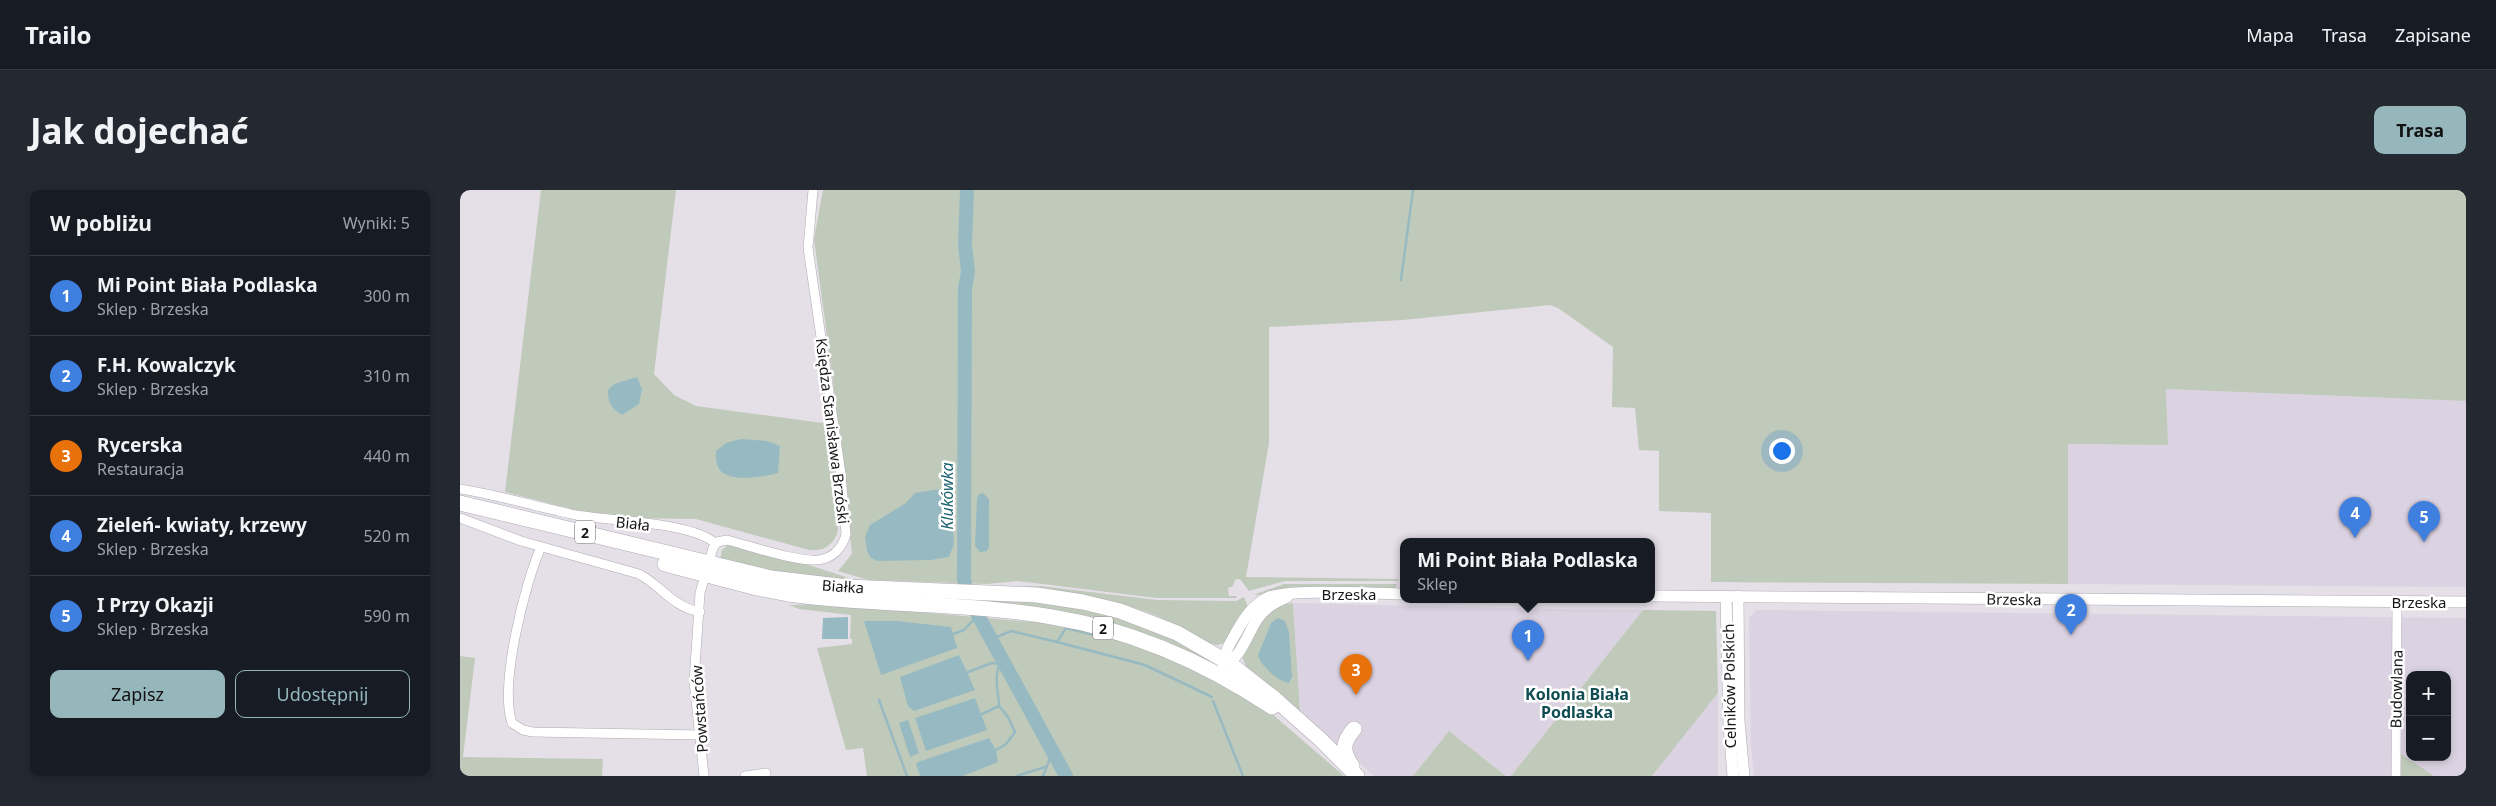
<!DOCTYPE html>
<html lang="pl">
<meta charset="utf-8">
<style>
:root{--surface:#171b24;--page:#242831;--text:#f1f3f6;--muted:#9ea1a6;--line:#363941;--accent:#95b7bc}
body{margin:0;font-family:"Noto Sans",sans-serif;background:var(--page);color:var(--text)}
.controls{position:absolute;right:15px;bottom:15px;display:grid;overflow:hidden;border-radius:10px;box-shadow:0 2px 8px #0003}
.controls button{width:45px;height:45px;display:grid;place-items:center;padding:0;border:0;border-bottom:1px solid var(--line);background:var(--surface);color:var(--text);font:25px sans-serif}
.you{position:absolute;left:1321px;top:260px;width:18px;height:18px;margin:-12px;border:4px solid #fff;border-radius:50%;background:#1a73e8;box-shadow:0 0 0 8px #1a73e833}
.badge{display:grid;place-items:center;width:32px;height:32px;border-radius:50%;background:var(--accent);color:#fff;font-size:16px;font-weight:700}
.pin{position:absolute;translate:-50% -41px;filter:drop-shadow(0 1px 2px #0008)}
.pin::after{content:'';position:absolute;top:26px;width:18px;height:15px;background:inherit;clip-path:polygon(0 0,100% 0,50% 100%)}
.popup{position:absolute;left:940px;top:348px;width:255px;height:65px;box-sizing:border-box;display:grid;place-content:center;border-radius:10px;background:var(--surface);filter:drop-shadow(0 1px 4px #0005);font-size:16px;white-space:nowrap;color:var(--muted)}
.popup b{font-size:19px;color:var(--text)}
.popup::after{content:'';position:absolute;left:50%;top:100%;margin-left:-10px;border:10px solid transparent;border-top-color:var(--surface)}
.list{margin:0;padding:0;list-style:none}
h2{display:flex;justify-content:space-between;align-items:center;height:65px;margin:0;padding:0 20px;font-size:21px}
h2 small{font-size:16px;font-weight:400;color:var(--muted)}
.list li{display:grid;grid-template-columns:32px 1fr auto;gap:15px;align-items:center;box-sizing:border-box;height:80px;padding:0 20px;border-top:1px solid var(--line)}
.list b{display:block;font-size:19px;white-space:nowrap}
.list p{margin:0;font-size:16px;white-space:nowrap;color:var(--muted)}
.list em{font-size:16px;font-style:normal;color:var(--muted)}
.actions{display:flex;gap:10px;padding:15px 20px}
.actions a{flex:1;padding:11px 0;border:1px solid var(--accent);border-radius:10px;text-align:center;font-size:18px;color:var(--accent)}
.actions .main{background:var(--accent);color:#111}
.map{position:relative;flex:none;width:2006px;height:586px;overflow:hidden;border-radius:10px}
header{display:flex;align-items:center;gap:30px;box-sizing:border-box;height:70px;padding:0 25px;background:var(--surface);border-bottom:1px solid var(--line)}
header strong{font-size:24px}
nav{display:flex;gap:28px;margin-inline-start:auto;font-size:18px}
.intro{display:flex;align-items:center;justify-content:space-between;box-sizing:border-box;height:120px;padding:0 30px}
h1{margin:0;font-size:35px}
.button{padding:12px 22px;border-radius:10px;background:var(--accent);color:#111;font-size:18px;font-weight:700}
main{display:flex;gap:30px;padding:0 30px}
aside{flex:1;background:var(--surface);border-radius:10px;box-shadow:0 2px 8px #0003}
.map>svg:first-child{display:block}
.built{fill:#dcd3e2;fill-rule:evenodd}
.green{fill:#c0caba}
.water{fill:#97bac2}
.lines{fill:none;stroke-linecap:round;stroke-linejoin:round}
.stream{stroke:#97bac2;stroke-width:2.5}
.river{stroke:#97bac2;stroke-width:14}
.street-casing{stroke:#afaab2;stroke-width:10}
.secondary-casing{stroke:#afaab2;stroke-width:12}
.highway-casing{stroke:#afaab2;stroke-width:16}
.street{stroke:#fff;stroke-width:9}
.secondary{stroke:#fff;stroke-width:11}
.highway{stroke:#fff;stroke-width:15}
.labels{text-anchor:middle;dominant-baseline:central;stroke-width:5;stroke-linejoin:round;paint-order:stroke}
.shield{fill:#fff;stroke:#5d5c5e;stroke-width:1}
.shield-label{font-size:14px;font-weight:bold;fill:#181619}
.street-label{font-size:15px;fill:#181619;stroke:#fff}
.water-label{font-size:16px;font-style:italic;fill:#1c626f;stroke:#fff}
.neighbourhood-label{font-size:16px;font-weight:bold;fill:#0f4d53;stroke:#fff}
</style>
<header>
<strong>Trailo</strong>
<nav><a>Mapa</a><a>Trasa</a><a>Zapisane</a></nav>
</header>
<div class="intro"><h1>Jak dojechać</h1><a class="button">Trasa</a></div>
<main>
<aside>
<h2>W pobliżu<small>Wyniki: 5</small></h2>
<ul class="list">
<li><span class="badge" style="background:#3f7fe0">1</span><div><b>Mi Point Biała Podlaska</b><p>Sklep · Brzeska</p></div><em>300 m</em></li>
<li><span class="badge" style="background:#3f7fe0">2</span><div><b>F.H. Kowalczyk</b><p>Sklep · Brzeska</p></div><em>310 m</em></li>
<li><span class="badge" style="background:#e8710a">3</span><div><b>Rycerska</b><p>Restauracja</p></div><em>440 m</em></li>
<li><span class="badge" style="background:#3f7fe0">4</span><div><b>Zieleń- kwiaty, krzewy</b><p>Sklep · Brzeska</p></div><em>520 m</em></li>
<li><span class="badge" style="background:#3f7fe0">5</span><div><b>I Przy Okazji</b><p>Sklep · Brzeska</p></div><em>590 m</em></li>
</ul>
<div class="actions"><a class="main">Zapisz</a><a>Udostępnij</a></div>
</aside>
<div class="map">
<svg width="2006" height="586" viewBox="0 0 2006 586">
<rect width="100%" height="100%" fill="#e5dfe8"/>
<g class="built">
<path d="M1706 199 2006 211V397L1608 394V254L1708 255Z"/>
<path d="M833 413 1090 419 1183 420 1051 586H1046L989 541 953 586H914L840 522Z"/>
<path d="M1297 420 2006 428V586H1974L1941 565 1940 586H1294L1291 555 1289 428ZM1950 485H1987V567H1950Z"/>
<path d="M1258 503V586H1192Z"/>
</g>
<g class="green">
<path d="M81 0H216L194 184 214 205 236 216 370 234 378 340C375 354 364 362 349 360L236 329 164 328 110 319 45 302Z"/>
<path d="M363 0H2006V211L1706 199 1708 255 1608 254V394L1251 392V323L1199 321V261L1179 260 1175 218 1152 217 1153 157 1098 118 1090 115 943 130 809 137V253L786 387 938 389V391H825L789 401 780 389 775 390 773 396 768 398 769 406H777L776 408H696L558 391 527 394 408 390 378 381 392 364 373 191 354 49Z"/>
<path d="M269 354 346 374 401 392 336 389 260 369 262 360Z"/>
<path d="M824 394H937L935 399 793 405Z"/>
<path d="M580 396 697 410 776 411 784 407 788 417 767 452 758 455C743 453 710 431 692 424 647 407 601 400 553 397Z"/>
<path d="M526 405 580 409 696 437 752 471 525 412Z"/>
<path d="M833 413 840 522 786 477 782 466C795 441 802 416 833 413Z"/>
<path d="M366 414 619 436 727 472 811 523 884 586H407L403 558 386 560 357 458 392 454V449H390L391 425 339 419 329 415Z"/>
<path d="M1183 420 1256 421 1258 503 1192 586H1051Z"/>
<path d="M0 466 15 468 3 567 143 569 142 586H0Z"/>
<path d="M989 541 1046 586H953Z"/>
<path d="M1941 564 1974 586H1940Z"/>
</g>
<g class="water">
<path d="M177 187 182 199 179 214 162 225C151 218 148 213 148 200L154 194Z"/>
<path d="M281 249 307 251 320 256 318 283C304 287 265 294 258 277 256 273 256 266 256 261L266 253Z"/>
<path d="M480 299 487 302 491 308 494 354 489 367 471 370 418 371 411 368 407 361 405 347 410 335 446 313 455 303Z"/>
<path d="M523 303 529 309V357L527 361 520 362 515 356 517 309 518 305Z"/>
<path d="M388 427V449H362L363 428Z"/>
<path d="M818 428 825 431 829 442 832 487 829 493C818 492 801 476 798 465L811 433Z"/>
<path d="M404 431H437L491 437 497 458 421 485Z"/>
<path d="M499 465 515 500 454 521 448 516 440 487Z"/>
<path d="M515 508 527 540 466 561 455 528Z"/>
<path d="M448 530 459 563 450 567 439 533Z"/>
<path d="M529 548 536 560 538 572 503 586H460L456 574 458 572Z"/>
</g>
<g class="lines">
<g class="stream">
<path d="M941 90 953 0"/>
<path d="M493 444 504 440 518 425"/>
<path d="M532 449 551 441 597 452 685 475 752 507"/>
<path d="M597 452 606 438 634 445"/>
<path d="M508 482 532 473 539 474"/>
<path d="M419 510 447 586"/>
<path d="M753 511 783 586"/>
<path d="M522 524 539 516"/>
<path d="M536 560 546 554 555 542 548 527 539 516C539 502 531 481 544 470"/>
<path d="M557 586 585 577"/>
<path d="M583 586 593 561"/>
</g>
<path class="river" d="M507 0 505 55 508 82 505 98 504 390 508 407 606 586"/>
<defs>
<g id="street">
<path d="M0 299C39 305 76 317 116 325 149 331 234 332 256 354"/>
<path d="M0 328 61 351 179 384C203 397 211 416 240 422"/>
<path d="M81 357C65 393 39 495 52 533L63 540 73 542 240 545"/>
<path d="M244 586 234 491 240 403 253 358 257 352 267 350C287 355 345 375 363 369 375 366 383 356 386 344L381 284 348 58 353 0"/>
<path d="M285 586 306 583"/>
<path d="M1936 586 1937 412"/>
</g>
<g id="secondary">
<path d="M1192 406 2006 412"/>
<path d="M1266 406 1269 535 1273 586"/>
<path d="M1278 406 1279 531 1284 586"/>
<path d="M764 475C781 469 788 442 798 428 806 417 816 412 827 407"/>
<path d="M764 476C763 463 771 452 777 441 785 427 793 415 807 408 829 398 916 404 944 404"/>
</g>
<g id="highway">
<path d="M0 313 311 388 387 397 577 405 623 412 660 421 717 443 769 473 815 509 861 550 897 586"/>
<path d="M205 374 297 398 328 404C416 416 505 412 592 427 672 440 746 473 812 517"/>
<path d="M892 576C882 561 882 553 894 539"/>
</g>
</defs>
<use href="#street" class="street-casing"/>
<use href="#secondary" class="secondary-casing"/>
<use href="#highway" class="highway-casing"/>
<use href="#street" class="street"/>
<use href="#secondary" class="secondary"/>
<use href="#highway" class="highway"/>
</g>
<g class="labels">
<g class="shield">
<rect x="115" y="330.5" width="20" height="23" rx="4"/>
<rect x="633" y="426.5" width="20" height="23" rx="4"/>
</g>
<g class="shield-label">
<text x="125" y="342">2</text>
<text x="643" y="438">2</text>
</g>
<g class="street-label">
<text transform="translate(373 241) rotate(83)">Księdza Stanisława Brzóski</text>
<text transform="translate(173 333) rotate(6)">Biała</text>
<text transform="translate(383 396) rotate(4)">Białka</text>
<text x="889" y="404">Brzeska</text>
<text transform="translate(1554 409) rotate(1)">Brzeska</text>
<text x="1959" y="412">Brzeska</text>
<text transform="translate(1269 496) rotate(-91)">Celników Polskich</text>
<text transform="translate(1936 499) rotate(-89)">Budowlana</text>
<text transform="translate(239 519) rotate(-94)">Powstańców</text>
</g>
<g class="water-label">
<text transform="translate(487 306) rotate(-90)">Klukówka</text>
</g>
<g class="neighbourhood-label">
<text x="1117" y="504">Kolonia Biała<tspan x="1117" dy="18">Podlaska</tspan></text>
</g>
</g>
</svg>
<div class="controls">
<button>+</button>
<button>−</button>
</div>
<div class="you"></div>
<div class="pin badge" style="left:1068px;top:471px;background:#3f7fe0">1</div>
<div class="popup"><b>Mi Point Biała Podlaska</b>Sklep</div>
<div class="pin badge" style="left:1611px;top:445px;background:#3f7fe0">2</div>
<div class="pin badge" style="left:896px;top:505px;background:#e8710a">3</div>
<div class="pin badge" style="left:1895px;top:348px;background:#3f7fe0">4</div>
<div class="pin badge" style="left:1964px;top:352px;background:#3f7fe0">5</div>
</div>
</main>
